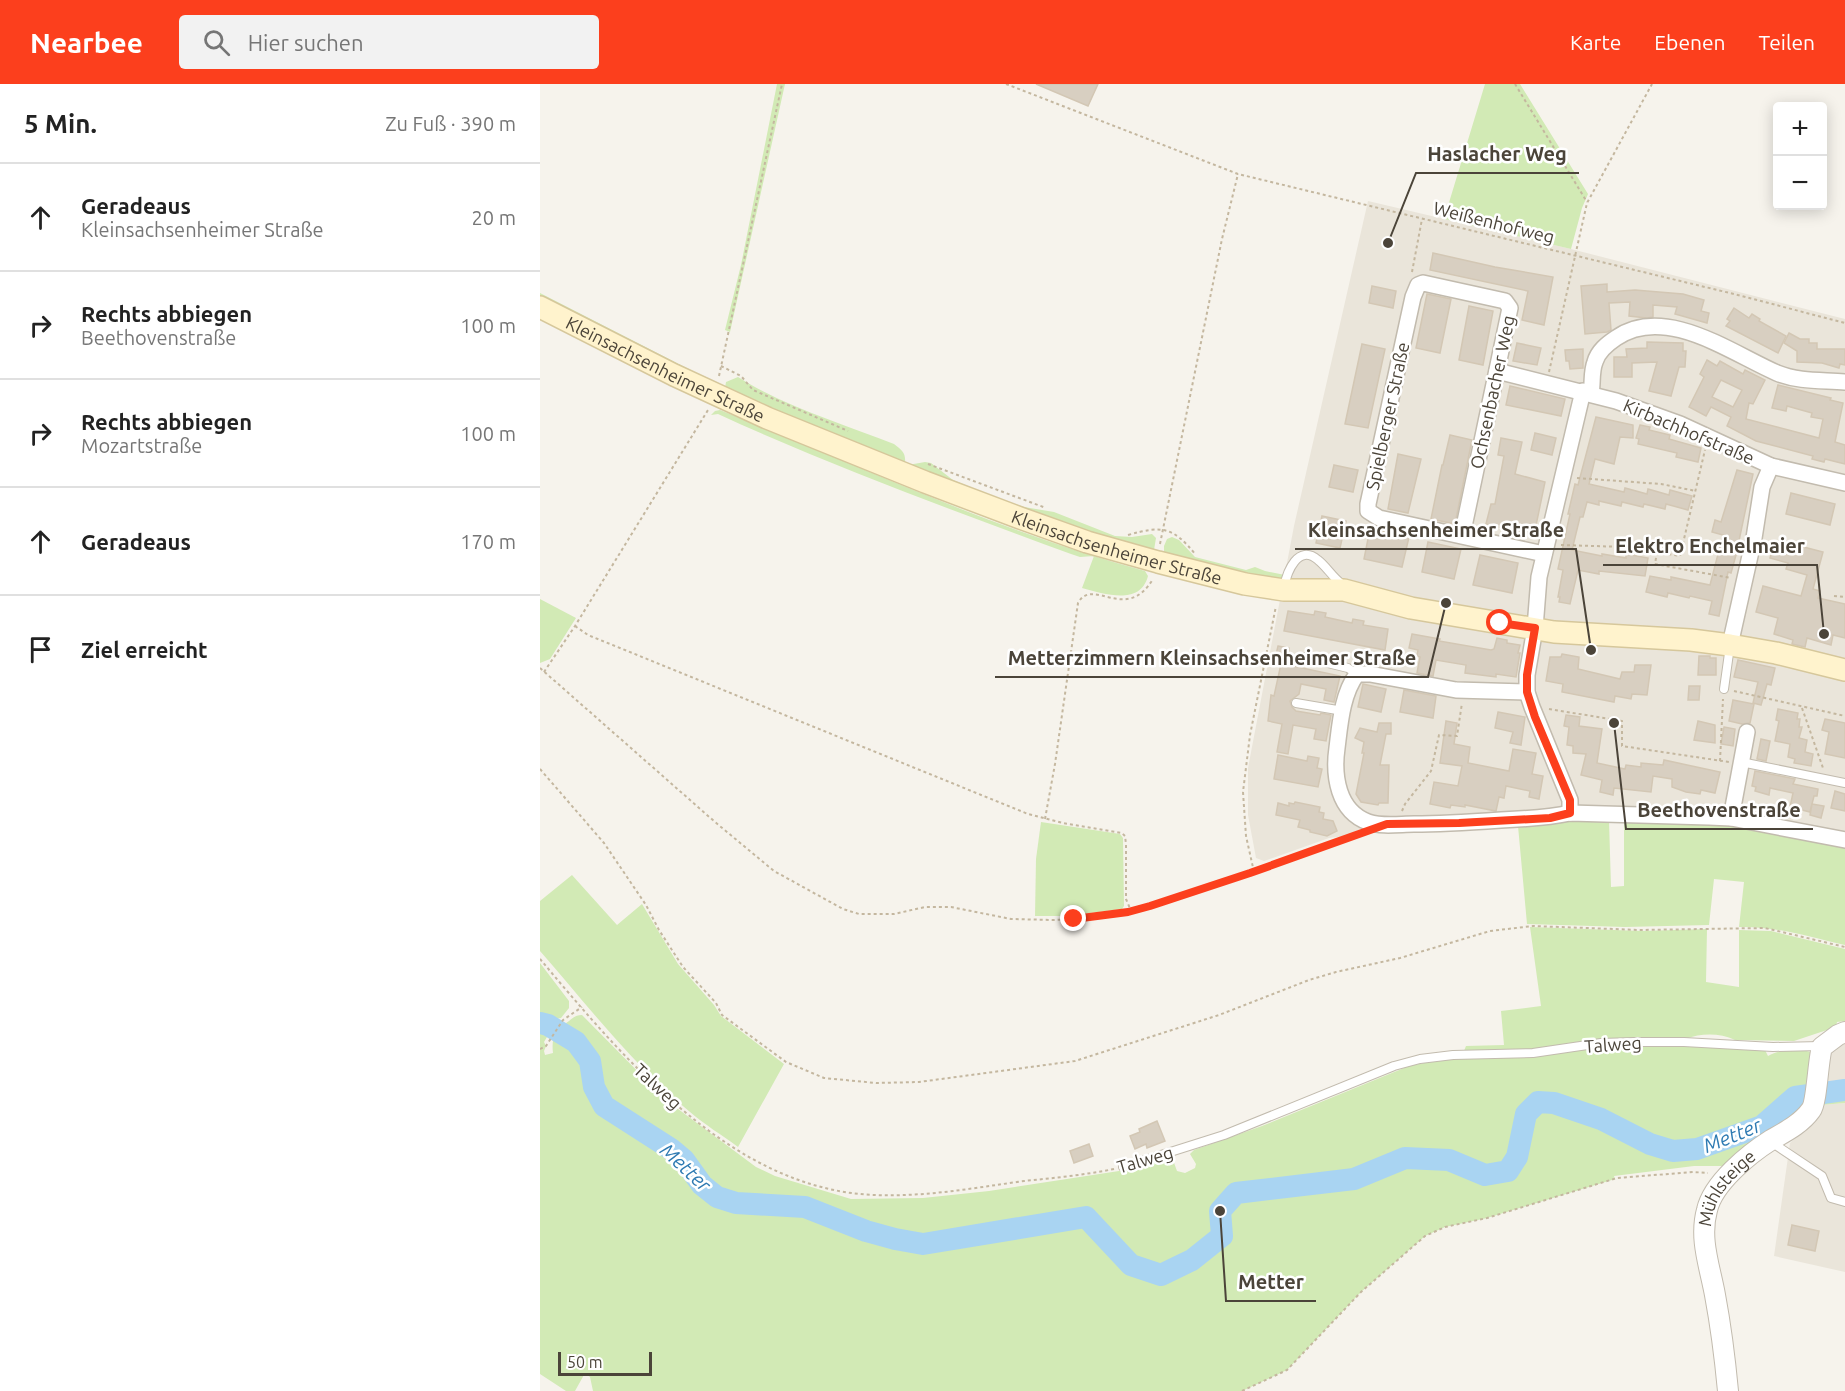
<!DOCTYPE html>
<html lang="de">
<meta charset="utf-8">
<style>
:root{--surface:#fff;--page:#f2f2f2;--text:#222;--muted:#767676;--line:#e0e0e0;--accent:#fc3f1d}
body{margin:0;font-family:Ubuntu,sans-serif;background:var(--page);color:var(--text)}
.controls{position:absolute;right:18px;top:18px;display:grid;overflow:hidden;border-radius:6px;box-shadow:0 3px 15px #0003}
.controls button{width:54px;height:54px;display:grid;place-items:center;padding:0;border:0;border-bottom:2px solid var(--line);background:var(--surface);color:var(--text);font:30px sans-serif}
.scale{position:absolute;left:18px;bottom:15px;width:94px;box-sizing:border-box;padding-left:6px;border:3px solid #4b4439;border-top:0;font-size:16px;line-height:21px;white-space:nowrap;color:#4b4439;-webkit-text-stroke:4px #fff;paint-order:stroke}
.stop{position:absolute;width:18px;height:18px;margin:-14px;border:4px solid #fc3f1d;border-radius:50%;background:#fff}
.stop.end{background:#fc3f1d;border-color:#fff;box-shadow:0 2px 6px #0008}
.list{margin:0;padding:0;list-style:none}
h2{display:flex;justify-content:space-between;align-items:center;height:78px;margin:0;padding:0 24px;font-size:26px}
h2 small{font-size:20px;font-weight:400;color:var(--muted)}
.list li{display:grid;grid-template-columns:39px 1fr auto;gap:18px;align-items:center;box-sizing:border-box;height:108px;padding:0 24px;border-top:2px solid var(--line)}
.list b{display:block;font-size:22px;white-space:nowrap}
.list p{margin:0;font-size:20px;white-space:nowrap;color:var(--muted)}
.list em{font-size:20px;font-style:normal;color:var(--muted)}
.icon{flex:none;width:33px;height:33px;fill:none;stroke:currentColor;stroke-width:2;stroke-linecap:round;stroke-linejoin:round}
.map{position:relative;flex:none;width:1305px;height:1307px;overflow:hidden}
header{display:flex;align-items:center;gap:36px;box-sizing:border-box;height:84px;padding:0 30px;background:var(--accent);color:#fff}
header strong{font-size:28px}
nav{display:flex;gap:33px;margin-inline-start:auto;font-size:21px}
.search{width:420px;height:54px;background:var(--page);display:flex;align-items:center;gap:15px;box-sizing:border-box;padding:0 21px;border-radius:6px;color:var(--muted);font-size:22px}
main{display:flex}
aside{flex:1;background:var(--surface)}
.map>svg:first-child{display:block}
.residential{fill:#eae5da}
.green{fill:#d2eab5}
.lines{fill:none;stroke-linecap:round;stroke-linejoin:round}
.river{stroke:#a9d4f2;stroke-width:22}
.building{fill:#d8cfc1;stroke:#d3c7b4;stroke-width:1.5;fill-rule:evenodd}
.service-casing{stroke:#c2bbae;stroke-width:10}
.minor-casing{stroke:#c2bbae;stroke-width:18}
.tertiary-casing{stroke:#c2bbae;stroke-width:22}
.secondary-casing{stroke:#d6c79b;stroke-width:24}
.path{stroke:#c4b79f;stroke-width:2;stroke-dasharray:3 3;stroke-linecap:butt}
.service{stroke:#fff;stroke-width:8}
.minor{stroke:#fff;stroke-width:15}
.tertiary{stroke:#fff;stroke-width:20}
.secondary{stroke:#fff3cd;stroke-width:21}
.route{stroke:#fc3f1d;stroke-width:8}
.labels{text-anchor:middle;dominant-baseline:central;stroke-width:5;stroke-linejoin:round;paint-order:stroke}
.street-label{font-size:18px;fill:#4b4439;stroke:#fff}
.water-label{font-size:20px;font-style:italic;fill:#2e7ab2;stroke:#fff}
.leader{fill:none;stroke:#4b4439;stroke-width:2}
.callout-dot{fill:#4b4439;stroke:#fff;stroke-width:2}
.callout-label{font-size:20px;text-anchor:middle;font-weight:bold;fill:#4b4439;stroke:#fff;stroke-width:5;stroke-linejoin:round;paint-order:stroke}
</style>
<header>
<strong>Nearbee</strong>
<div class="search"><svg class="icon" aria-label="search" viewBox="0 0 24 24"><circle cx="10" cy="10" r="6"/><path d="M15 15l6 6"/></svg>Hier suchen</div>
<nav><a>Karte</a><a>Ebenen</a><a>Teilen</a></nav>
</header>
<main>
<aside>
<h2>5 Min.<small>Zu Fuß · 390 m</small></h2>
<ul class="list">
<li><svg class="icon" aria-label="ahead" viewBox="0 0 24 24"><path d="M12 20V5M6 11l6-6 6 6"/></svg><div><b>Geradeaus</b><p>Kleinsachsenheimer Straße</p></div><em>20 m</em></li>
<li><svg class="icon" aria-label="right" viewBox="0 0 24 24"><path d="M7 20v-9h11M14 6l5 5-5 5"/></svg><div><b>Rechts abbiegen</b><p>Beethovenstraße</p></div><em>100 m</em></li>
<li><svg class="icon" aria-label="right" viewBox="0 0 24 24"><path d="M7 20v-9h11M14 6l5 5-5 5"/></svg><div><b>Rechts abbiegen</b><p>Mozartstraße</p></div><em>100 m</em></li>
<li><svg class="icon" aria-label="ahead" viewBox="0 0 24 24"><path d="M12 20V5M6 11l6-6 6 6"/></svg><div><b>Geradeaus</b></div><em>170 m</em></li>
<li><svg class="icon" aria-label="arrive" viewBox="0 0 24 24"><path d="M6 21V4h12l-3 4 3 4H6"/></svg><div><b>Ziel erreicht</b></div></li>
</ul>
</aside>
<div class="map">
<svg width="1305" height="1307" viewBox="0 0 1305 1307">
<rect width="100%" height="100%" fill="#f6f3ec"/>
<g class="residential">
<path d="M828 117 1031 165 1305 235V748L1208 728 1066 722 933 730 835 733 827 742 806 752 789 754 724 777 716 774 708 731V684L754 442Z"/>
<path d="M1305 954V998L1281 1000 1287 968Z"/>
<path d="M1305 1019V1188L1234 1172 1250 1059 1275 1036 1281 1021Z"/>
</g>
<g class="green">
<path d="M237 0H245L190 248 185 246 201 181Z"/>
<path d="M945 0H980L1048 110 1042 124 1031 165 904 135Z"/>
<path d="M0 209 170 296H174L169 299 0 215Z"/>
<path d="M198 293C241 321 305 341 354 360 362 366 366 369 365 379L368 381 385 378 391 379 413 396 454 413 484 423 514 428 575 452 592 453 612 450 616 454 614 466 590 463 364 382 185 304 186 298Z"/>
<path d="M180 326C320 382 459 448 605 487L608 492C600 522 565 510 542 504L554 472 540 473 531 470C412 426 293 383 178 330L171 331 175 327Z"/>
<path d="M632 453 639 456 655 473 706 486 715 483 725 487 745 491 744 499 624 469V462L627 455Z"/>
<path d="M0 515 36 534 10 575 0 579Z"/>
<path d="M1033 733 1069 736 1071 803 1084 802V737L1178 739 1305 761V861C1268 853 1238 842 1199 843L1204 798 1174 795 1169 841 1085 843 987 840 978 742Z"/>
<path d="M501 738 580 750 583 754 584 822 582 825 526 832H495L496 775Z"/>
<path d="M32 791 77 841 102 820 138 880 174 921 181 932 244 980 198 1063C182 1051 165 1041 150 1028 94 982 48 922 0 867V817Z"/>
<path d="M990 843 1102 847 1167 845 1166 898 1199 903V846L1231 847 1305 865V937L1297 938 1296 943 1254 957 1195 956C1180 949 1161 949 1146 955L1184 963 1225 966 1228 972C1241 965 1257 965 1271 968L1272 1024 1184 1082H1154L1074 1092 1075 1095 947 1134 905 1143 885 1152 821 1208 747 1286 702 1307H53L50 1293 45 1289 35 1307H26L0 1290V879L29 917V924L21 934 16 935V938L4 958 6 962 4 967 5 971 13 969C11 952 16 946 29 937 34 933 36 931 42 931L126 1016 216 1083 235 1092 311 1115 383 1114 449 1107 579 1087 628 1074 633 1076 637 1087 645 1089 655 1084 656 1080 650 1070 654 1066 722 1042 869 982 909 974 993 968 924 967 926 962 964 961 961 927 1001 922Z"/>
<path d="M1305 998V1019L1281 1021V1000Z"/>
</g>
<g class="lines">
<path class="river" d="M0 939 8 941 36 958 50 977 54 1003 64 1022 131 1065 144 1076 162 1101 177 1113 196 1119 265 1123 326 1147 355 1155 383 1160 546 1133 591 1181 621 1191 652 1176 682 1152 680 1127 696 1109 814 1095 865 1074 909 1076 945 1091 968 1087 977 1073 986 1030 998 1018 1014 1019 1061 1035 1110 1060 1133 1067 1157 1065 1222 1042 1255 1013 1305 1006"/>
</g>
<g class="building">
<path d="M496 0H558L548 22Z"/>
<path d="M893 169 955 183 1013 193 1004 241 982 236 988 207 890 186Z"/>
<path d="M1067 200V208L1095 206 1143 210 1164 216 1161 227 1169 229 1167 239 1135 230 1137 223 1113 221V233L1107 234 1089 232 1090 218 1069 219 1071 246 1067 248 1045 250 1041 202Z"/>
<path d="M832 202 856 207 853 224 829 219Z"/>
<path d="M887 210 911 215 900 269 876 264Z"/>
<path d="M929 222 953 227 943 281 919 276Z"/>
<path d="M1194 224 1209 234 1212 230 1220 235 1219 237 1246 252 1238 269 1186 242 1190 237 1187 235Z"/>
<path d="M1249 249 1260 255H1269V259H1277V265H1305V281L1300 280 1299 284 1282 279 1257 278V267L1244 259Z"/>
<path d="M1107 258 1143 259V267H1146L1145 283H1139L1131 312 1109 307 1117 278 1092 279V293H1074V273H1087L1086 265 1107 264Z"/>
<path d="M977 259 1001 264 997 281 973 277Z"/>
<path d="M822 260 845 265 828 344 805 340Z"/>
<path d="M1043 265V284L1030 285 1029 277H1026L1025 266Z"/>
<path d="M1167 276 1177 282 1180 277 1203 290 1205 286 1225 296 1213 320 1209 319 1206 335 1279 354 1283 335 1271 333 1272 329 1247 322 1246 327 1232 324 1238 301 1291 314 1290 316 1303 319 1295 358 1305 361V380L1285 375 1284 378 1272 375 1273 372 1216 357 1187 342 1191 333 1171 323 1166 332 1149 323 1164 293 1160 290ZM1181 296 1202 306 1193 323 1172 313Z"/>
<path d="M970 302 1025 315 1021 332 966 321Z"/>
<path d="M1056 333 1093 341V354L1080 353 1074 380 1055 375 1049 400 1084 408 1085 404 1107 410 1108 405 1129 411 1130 406 1152 412 1148 426 1126 420 1125 425 1104 420 1103 423 1082 418 1081 422 1059 417V421L1047 418 1043 433H1040L1032 466 1062 472V470L1086 474V470L1108 474 1105 492 1059 487V490L1038 486 1030 520 1019 518 1020 513H1018L1023 486 1018 485 1030 430H1028L1035 400 1038 401Z"/>
<path d="M1100 341 1110 343 1109 346 1130 351 1129 355 1161 364 1158 378 1136 373 1137 369 1098 360 1099 355 1096 354Z"/>
<path d="M995 349 1016 354 1012 371 991 366Z"/>
<path d="M910 351 932 356 915 440 891 435 902 381H903Z"/>
<path d="M961 354 982 358 975 390 1005 398 994 451 946 440 951 420H955L964 372 958 371Z"/>
<path d="M858 370 881 375 868 429 848 425Z"/>
<path d="M794 381 818 386 813 408 789 403Z"/>
<path d="M1197 386 1213 390 1196 471 1191 489 1188 488 1179 532 1169 530 1172 517 1150 512 1149 514 1128 509 1127 513 1106 508 1110 492 1131 496V493L1170 501 1183 451 1172 448 1175 436 1181 438Z"/>
<path d="M1251 409 1295 420 1290 441 1246 430Z"/>
<path d="M782 432 806 437 800 464 776 459Z"/>
<path d="M830 445 869 453 862 483 824 475Z"/>
<path d="M888 458 921 465 914 495 882 488Z"/>
<path d="M1234 460 1255 466 1256 461 1283 468 1273 505 1280 507 1278 514 1305 520V554L1293 551 1291 561 1267 554 1265 563 1252 560 1253 556 1234 550 1238 534 1216 528 1223 502 1261 512 1267 491 1246 485 1248 479 1230 474Z"/>
<path d="M940 471 978 479 972 509 933 501Z"/>
<path d="M748 527 774 531 775 527 786 529 785 533 812 539 813 535 824 537 823 541 848 545 845 566 744 547Z"/>
<path d="M872 550 900 555 899 557 951 566 954 565 957 554 967 556V559L980 561 978 569H980L976 593 956 590V593L925 589 926 581 896 576 893 592 877 589 880 573 877 572 878 566 869 564Z"/>
<path d="M738 562 749 564 748 581 800 592 794 618 784 616 786 605 761 600 759 610 750 617 752 623 756 627 780 631 781 629 791 631 786 657 774 655 776 645 753 641 748 670 737 668 742 640 728 637 731 611 734 612 741 580 734 579Z"/>
<path d="M1022 570 1039 573 1038 585 1080 595 1082 588H1094L1095 581H1111L1107 611 1092 610 1091 615 1075 612 1074 618 1022 608 1023 600 1006 597 1010 573H1021Z"/>
<path d="M1159 572H1170V574H1176V591H1158Z"/>
<path d="M1198 576 1235 584 1231 601 1227 600 1221 621 1213 619 1218 598 1194 593Z"/>
<path d="M823 600 846 605 841 628 818 623Z"/>
<path d="M1149 602H1160L1159 616H1148Z"/>
<path d="M864 606 896 612 893 634 860 628Z"/>
<path d="M1193 616 1214 620 1210 639 1202 640 1189 637Z"/>
<path d="M1238 625 1258 629 1257 635H1260L1259 643H1262L1259 654 1267 656 1265 668 1273 670 1271 682 1254 679 1255 675 1248 673 1250 660 1235 657 1239 637 1236 636Z"/>
<path d="M958 628 985 633 981 661 970 659 973 648 955 644Z"/>
<path d="M1026 631 1040 633 1039 642 1062 645 1057 679 1085 685 1086 681 1101 683V679L1123 681 1124 676 1180 688 1175 709 1161 706 1160 710 1146 708 1132 703V695L1113 692 1111 708 1074 704 1073 711 1060 708 1062 696 1041 691 1046 670 1033 669V662L1027 661 1029 643 1024 642Z"/>
<path d="M1285 635 1305 639V674L1285 670 1289 648 1282 646Z"/>
<path d="M906 637 917 639 914 660 930 663 928 679 969 687 973 665 996 669 992 690 1003 692 999 715 989 713 990 707 966 702 964 714 959 713 956 727 925 721V723L911 721 910 724 890 720 894 698 918 702 922 682 900 679Z"/>
<path d="M1158 637 1175 641V659L1154 656Z"/>
<path d="M839 639H851V650H846L840 681H849L848 719H839L838 721 821 718 816 710 824 669H822L824 658 815 654 820 644 837 648Z"/>
<path d="M1184 643 1195 645 1193 662 1181 660Z"/>
<path d="M1221 655 1230 657 1226 677 1217 675Z"/>
<path d="M738 671 767 677 768 672 779 674 777 684 782 685 778 703 734 695Z"/>
<path d="M1215 687 1255 695 1253 700 1278 705 1277 712H1274L1270 728 1250 723 1253 709 1230 704 1229 711 1215 707 1216 703 1212 702Z"/>
<path d="M1295 707 1305 710V727L1291 724Z"/>
<path d="M755 718 780 723 779 728 784 729 783 735 793 737 797 747 787 752 770 748V746L758 743 760 736 736 731 738 719 749 722V719L754 720Z"/>
<path d="M1272 720 1284 722 1281 734 1270 731Z"/>
<path d="M617 1037 625 1057 607 1064 606 1060 595 1065 590 1052 600 1048 599 1045Z"/>
<path d="M549 1060 553 1072 534 1079 530 1067Z"/>
<path d="M1252 1141 1279 1147 1275 1167 1248 1161Z"/>
</g>
<g class="lines">
<defs>
<g id="service">
<path d="M744 503C747 488 758 459 778 476 787 483 792 493 803 501"/>
<path d="M763 573 808 584 817 590"/>
<path d="M1184 605 1190 562"/>
<path d="M756 619 803 627"/>
<path d="M1201 678 1305 699"/>
<path d="M1231 1058 1282 1092 1291 1114 1305 1118"/>
<path d="M583 1083 684 1051 854 982 880 975 913 971 993 969 1061 959 1094 958H1144L1233 963 1280 962"/>
</g>
<g id="minor">
<path d="M957 287 1076 317 1140 340 1231 382 1305 399"/>
<path d="M1051 309C1053 299 1051 288 1055 278 1058 267 1067 260 1076 254 1125 220 1191 269 1237 289 1259 298 1283 296 1305 298"/>
<path d="M922 452 970 224 965 217 883 199 878 201 873 213 828 420V427L839 434 1004 470"/>
<path d="M1190 561 1214 454 1222 403 1231 382"/>
<path d="M987 608 916 606 830 590H817C802 610 800 640 797 664 793 692 798 727 828 738 842 743 860 740 874 740 903 740 932 738 961 736 985 735 1007 734 1030 729L1169 733 1191 734 1305 756"/>
<path d="M1030 729V716L992 623 987 608V591L995 544 999 493 1043 307"/>
<path d="M1191 734 1207 648"/>
</g>
<g id="tertiary">
<path id="s1" d="M1188 1307C1185 1275 1181 1243 1175 1211 1170 1183 1159 1155 1167 1126 1173 1099 1209 1070 1231 1056 1245 1048 1261 1040 1271 1026 1277 1018 1278 976 1282 963L1298 951 1305 948"/>
</g>
<g id="secondary">
<path id="s2" d="M0 223 134 291 227 334 385 398 480 434 547 458 618 478 705 500 744 506H804L871 524 1014 548 1151 556 1190 561 1236 569 1305 586"/>
</g>
</defs>
<use href="#service" class="service-casing"/>
<use href="#minor" class="minor-casing"/>
<use href="#tertiary" class="tertiary-casing"/>
<use href="#secondary" class="secondary-casing"/>
<g class="path">
<path d="M466 0 698 90 1194 210 1305 239"/>
<path d="M975 0 1047 118"/>
<path d="M872 188 882 135"/>
<path d="M181 282 201 292 213 306 308 347"/>
<path d="M1009 288 1047 119 1112 0"/>
<path d="M179 292 242 0"/>
<path d="M388 380 506 424"/>
<path d="M1037 394 1121 400 1156 407"/>
<path d="M588 451C623 441 633 443 656 471"/>
<path d="M620 460 682 155 698 90"/>
<path d="M1021 461 1086 463 1140 472 1165 366"/>
<path d="M1117 468 1115 480 1191 494"/>
<path d="M1294 512 1305 513"/>
<path d="M35 542 48 551 488 730 523 739 582 749 585 752 586 760V815L591 827"/>
<path d="M0 584 175 738 234 787 303 825 319 830H354L385 823H411L471 835 514 836 534 835 588 828 710 789 822 750"/>
<path d="M4 588 35 542 168 326"/>
<path d="M1194 607 1305 632"/>
<path d="M1262 624 1283 684"/>
<path d="M1009 625 1082 637V662L1189 678"/>
<path d="M1180 677 1183 615"/>
<path d="M0 685 64 759 106 821 119 846 143 883 176 919 182 931 246 978 284 994 336 999 379 998 535 977 679 931 769 896 796 888 860 874 950 847 993 842 1100 846 1225 844 1305 863"/>
<path d="M862 727 865 720 891 687 899 651 917 652 922 619"/>
<path d="M505 735 515 680 538 519C553 492 586 540 613 495"/>
<path d="M714 788 706 752 703 708 710 651 736 522"/>
<path d="M0 875C85 976 193 1106 335 1111 387 1113 433 1104 484 1097 514 1094 544 1091 574 1085"/>
<path d="M0 965 6 962 23 936 42 923"/>
<path d="M702 1307 747 1286 821 1208 885 1152 905 1143 947 1134 1077 1094 1153 1088 1168 1089"/>
</g>
<use href="#service" class="service"/>
<use href="#minor" class="minor"/>
<use href="#tertiary" class="tertiary"/>
<use href="#secondary" class="secondary"/>
</g>
<g class="lines">
<path class="route" d="M534 835 588 828 610 822 710 789 847 740 919 739 1010 734 1030 729V716L995 633 987 608V591L995 544 960 539"/>
</g>
<g class="labels">
<g class="street-label">
<text transform="translate(954 138) rotate(14)">Weißenhofweg</text>
<text stroke="none"><textPath href="#s2" startOffset="140">Kleinsachsenheimer Straße</textPath></text>
<text transform="translate(952 308) rotate(-78)">Ochsenbacher Weg</text>
<text transform="translate(847 332) rotate(-78)">Spielberger Straße</text>
<text transform="translate(1149 347) rotate(23)">Kirbachhofstraße</text>
<text stroke="none"><textPath href="#s2" startOffset="626">Kleinsachsenheimer Straße</textPath></text>
<text transform="translate(1073 960) rotate(-4)">Talweg</text>
<text transform="translate(118 1002) rotate(43)">Talweg</text>
<text transform="translate(605 1075) rotate(-16)">Talweg</text>
<text stroke="none"><textPath href="#s1" startOffset="212">Mühlsteige</textPath></text>
</g>
<g class="water-label">
<text transform="translate(1192 1051) rotate(-22)">Metter</text>
<text transform="translate(146 1083) rotate(43)">Metter</text>
</g>
</g>
<path class="leader" d="M848 159L876 89H1039M1051 566L1036 465H755M1284 550L1277 481H1063M906 519L888 593H455M1074 639L1086 745H1273M680 1127L686 1217H776"/>
<g class="callout-dot">
<circle cx="848" cy="159" r="6"/>
<circle cx="1051" cy="566" r="6"/>
<circle cx="1284" cy="550" r="6"/>
<circle cx="906" cy="519" r="6"/>
<circle cx="1074" cy="639" r="6"/>
<circle cx="680" cy="1127" r="6"/>
</g>
<g class="callout-label">
<text x="957" y="77">Haslacher Weg</text>
<text x="896" y="453">Kleinsachsenheimer Straße</text>
<text x="1170" y="469">Elektro Enchelmaier</text>
<text x="672" y="581">Metterzimmern Kleinsachsenheimer Straße</text>
<text x="1179" y="733">Beethovenstraße</text>
<text x="731" y="1205">Metter</text>
</g>
</svg>
<div class="controls">
<button>+</button>
<button>−</button>
</div>
<div class="scale">50 m</div>
<div class="stop" style="left:960px;top:539px"></div>
<div class="stop end" style="left:534px;top:835px"></div>
</div>
</main>
